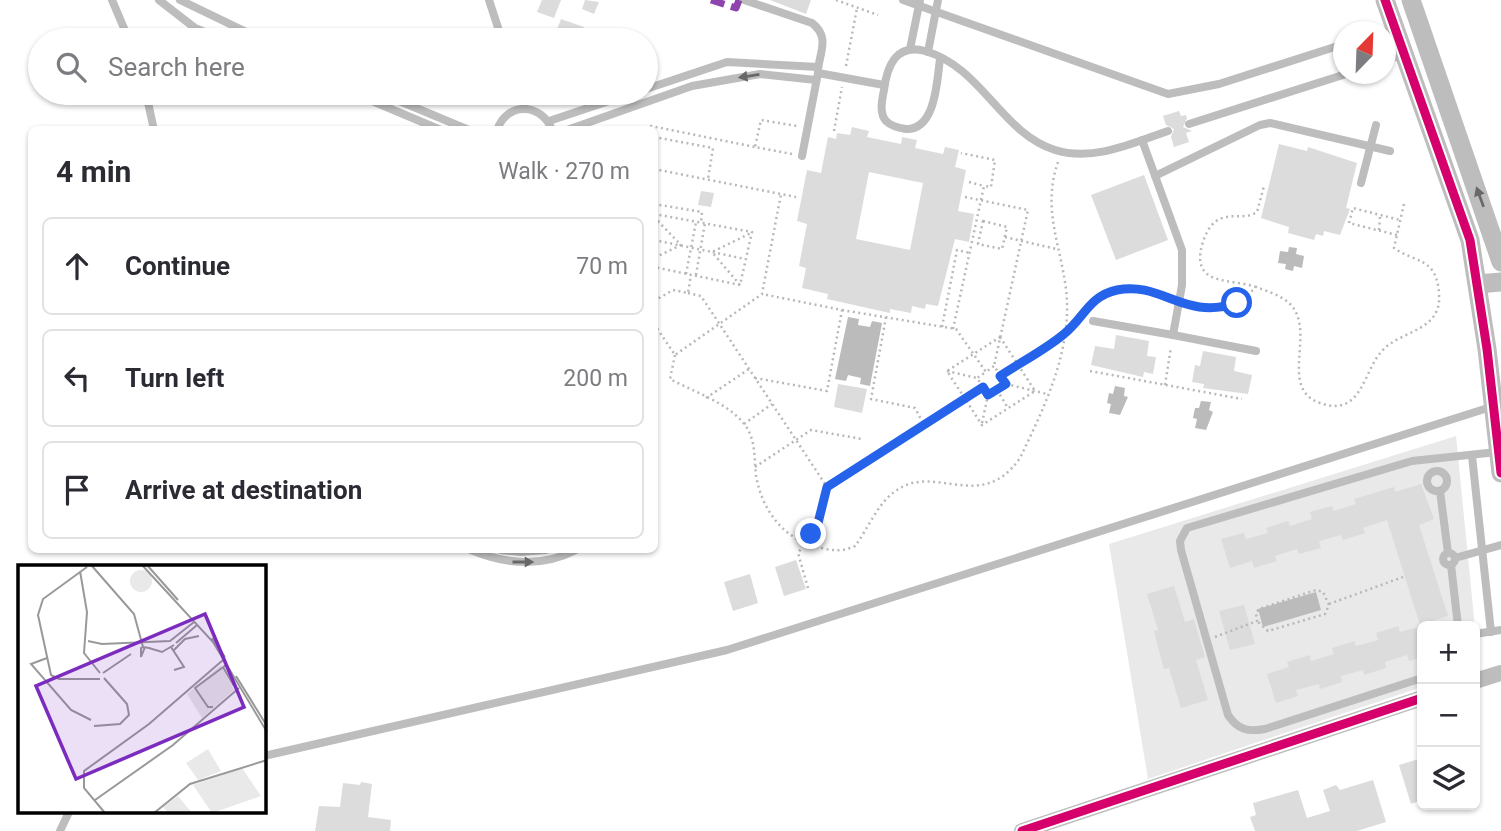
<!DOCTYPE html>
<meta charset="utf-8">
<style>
:root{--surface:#fff;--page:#f2f2f3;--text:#2b2b33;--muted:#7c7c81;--line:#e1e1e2}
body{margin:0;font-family:Roboto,sans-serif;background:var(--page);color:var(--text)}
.controls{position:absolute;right:21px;bottom:21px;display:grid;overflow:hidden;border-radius:10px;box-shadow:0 2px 5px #0004}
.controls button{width:63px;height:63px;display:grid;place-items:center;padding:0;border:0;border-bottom:2px solid var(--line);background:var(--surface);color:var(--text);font:35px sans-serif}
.compass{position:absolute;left:1333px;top:21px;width:63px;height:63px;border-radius:50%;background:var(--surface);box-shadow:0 2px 5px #0004;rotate:23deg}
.stop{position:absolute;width:21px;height:21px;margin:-16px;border:5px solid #2563eb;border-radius:50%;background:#fff}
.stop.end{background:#2563eb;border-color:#fff;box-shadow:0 2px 7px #0008}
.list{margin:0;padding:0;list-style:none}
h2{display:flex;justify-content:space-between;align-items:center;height:91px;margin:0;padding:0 28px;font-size:30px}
h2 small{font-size:23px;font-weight:400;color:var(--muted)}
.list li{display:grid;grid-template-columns:46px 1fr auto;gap:21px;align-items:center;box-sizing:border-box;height:98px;margin:0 14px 14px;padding:0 14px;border:2px solid var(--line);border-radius:10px}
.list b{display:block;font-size:26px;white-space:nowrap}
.list em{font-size:23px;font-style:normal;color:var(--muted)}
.icon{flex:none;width:38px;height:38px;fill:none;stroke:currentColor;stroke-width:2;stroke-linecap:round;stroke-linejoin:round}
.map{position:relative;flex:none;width:1501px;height:831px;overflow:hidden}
.search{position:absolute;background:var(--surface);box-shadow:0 2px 5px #0004;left:28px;top:28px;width:630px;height:77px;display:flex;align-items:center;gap:18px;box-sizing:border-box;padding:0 24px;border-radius:38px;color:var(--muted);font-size:26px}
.panel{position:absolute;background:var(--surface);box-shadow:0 2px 5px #0004;left:28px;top:126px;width:630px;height:427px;border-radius:10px}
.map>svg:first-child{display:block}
.green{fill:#e9e9e9}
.water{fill:#bbb}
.building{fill:#dcdcdc;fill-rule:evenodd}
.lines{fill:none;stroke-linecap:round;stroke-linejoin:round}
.path{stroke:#b8b8b8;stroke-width:2.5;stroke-dasharray:2 3.5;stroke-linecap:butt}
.service{stroke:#bdbdbd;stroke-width:8}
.minor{stroke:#bdbdbd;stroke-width:16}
.tertiary{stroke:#bdbdbd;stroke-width:19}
.quiet{stroke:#8e44ad;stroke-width:7;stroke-dasharray:14 7;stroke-linecap:butt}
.cycleway-casing{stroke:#fff;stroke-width:13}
.cycleway{stroke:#d6006c;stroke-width:9}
.oneway{fill:#686868}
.route{stroke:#2563eb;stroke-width:9}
.inset-road{fill:none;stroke:#999;stroke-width:2}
.view{fill:#7b2cbf;fill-opacity:0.15;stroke:#7b2cbf;stroke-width:3.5}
.inset-edge{fill:none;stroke:#000;stroke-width:3.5}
</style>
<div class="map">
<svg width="1501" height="831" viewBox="0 0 1501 831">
<rect width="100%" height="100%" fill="#fff"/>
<path class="green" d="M1456 436 1479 668 1475 669V626H1422V687L1148 779 1109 544Z"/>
<g class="water">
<path d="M1289 247 1297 248 1296 254 1304 256 1302 268 1294 266 1293 271 1285 269 1286 264 1278 263 1280 251 1288 252Z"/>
<path d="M848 317 859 319 858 325 870 327 872 321 882 323 870 386 860 384 861 378 848 375 846 381 835 379Z"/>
<path d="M1115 386 1125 388 1124 396 1128 397 1120 415 1109 413 1111 404 1107 403 1109 393 1113 394Z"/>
<path d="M1201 401 1211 402 1209 410 1213 412 1206 430 1195 428 1197 419 1193 418 1195 408H1199Z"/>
<path d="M1316 592 1321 610 1263 627 1258 609Z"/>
</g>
<g class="building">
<path d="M542 0H561L554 18 537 12Z"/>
<path d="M585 0 599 2 594 14 582 9Z"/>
<path d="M770 0H811L806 14Z"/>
<path d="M561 19 584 27 579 40H553Z"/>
<path d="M1179 111 1181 116 1186 115 1187 118 1183 127 1192 131 1186 133 1189 142 1174 147 1171 137 1174 129 1166 125 1163 116Z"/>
<path d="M852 127 869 131 867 137 901 144 902 137 917 140 915 148 943 154 945 147 959 150 955 167 966 170 958 211 974 214 969 242 955 239 938 306 926 304 925 309 912 306 911 313 890 309V313L827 299 828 294 802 288 806 268 799 266 807 224 797 221 807 170 821 173 828 137 836 139 837 133 850 135ZM869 172 923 183 910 250 856 239Z"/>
<path d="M1279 144 1307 151 1308 147 1357 163 1346 208 1350 209 1340 235 1324 231 1323 236 1316 234 1314 240 1288 233 1289 227 1261 218Z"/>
<path d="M1144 175 1168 240 1116 260 1091 195Z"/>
<path d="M701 191 714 193 711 207 698 205Z"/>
<path d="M1116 335 1149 341 1147 356 1156 357 1153 374 1144 372 1143 377 1091 365 1095 346 1114 349Z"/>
<path d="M1203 351 1236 357 1234 371 1252 375 1248 394 1203 388 1204 384 1192 382 1195 365 1200 366Z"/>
<path d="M838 384 867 389 862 413 834 407Z"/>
<path d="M1421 484 1434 519 1419 525 1448 616 1420 625 1387 520 1363 528 1365 533 1343 540 1341 535 1319 541 1321 548 1299 554 1297 549 1275 556 1277 561 1254 568 1252 561 1230 568 1221 539 1244 533 1246 539 1268 533 1266 528 1288 521 1290 526 1312 519 1310 512 1332 506 1334 511 1356 504 1354 499 1394 487 1395 492Z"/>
<path d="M796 560 806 589 784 596 775 567Z"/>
<path d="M750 574 758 603 733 611 724 582Z"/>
<path d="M1174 586 1185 622 1194 619 1205 657 1196 660 1208 700 1181 708 1169 668 1164 669 1160 655 1154 631 1158 630 1147 594Z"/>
<path d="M1244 605 1255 644 1230 650 1219 611Z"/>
<path d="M1398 626 1400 632 1422 626V657L1409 661 1407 655 1385 662 1386 668 1364 675 1363 670 1341 676 1342 682 1320 689 1319 684 1296 690 1298 696 1276 703 1267 674 1289 667 1287 662 1310 655 1311 661 1334 654 1332 648 1354 641 1356 646 1378 640 1376 633Z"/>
<path d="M1422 758V800L1411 804 1399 765Z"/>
<path d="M1373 780 1386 822 1357 831H1255L1250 817 1256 815 1253 803 1298 790 1307 818 1330 811 1323 790 1336 785 1340 790Z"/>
<path d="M361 782 372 784 368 817 391 820 390 831H315L319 806 340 807 343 783 360 785Z"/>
</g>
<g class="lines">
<g class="path">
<path d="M836 0 878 15"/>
<path d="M846 66 857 8"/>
<path d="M646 130 651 126 755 147"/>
<path d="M834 131 842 87"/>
<path d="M654 137 713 148 708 179"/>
<path d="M792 154 755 147 761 120 797 126"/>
<path d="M654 169 796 197"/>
<path d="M969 182 984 186"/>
<path d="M965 197 1028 210 994 366"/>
<path d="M654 204 702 212 701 223"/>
<path d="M654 214 752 232 740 285 654 267"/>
<path d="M654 217 681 245 654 258"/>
<path d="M983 221 1007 227 1002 249 978 244Z"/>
<path d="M1379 230 1380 216"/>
<path d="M1397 235 1349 223 1353 208 1400 220"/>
<path d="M1005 237 1056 249"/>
<path d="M654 240 712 252 751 233"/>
<path d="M686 274 696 222"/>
<path d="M696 275 705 223"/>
<path d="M740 285 712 252 745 259"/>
<path d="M1256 287C1231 278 1191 287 1202 245 1205 235 1210 223 1220 219 1233 213 1245 220 1257 212L1264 186"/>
<path d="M688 293 701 296 827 487 983 387"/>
<path d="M654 301 673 290 688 293 691 275"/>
<path d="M1190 307C1215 313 1238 306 1256 287 1267 291 1280 295 1289 303 1318 330 1277 388 1320 403 1362 418 1363 371 1382 351 1400 330 1442 332 1439 294 1437 257 1415 263 1394 248L1404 204"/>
<path d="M842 310 956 329 986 372 977 378 988 395 1006 384 994 366 986 372"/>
<path d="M886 317 871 399 915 408 924 425"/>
<path d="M654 324 675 355 762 294 781 194"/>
<path d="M942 327 957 250 970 253"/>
<path d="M953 329 984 186 991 187 995 160 961 153"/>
<path d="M1000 337 1035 391 982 425 947 371Z"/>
<path d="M675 355 670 379C694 392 732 404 747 428 756 443 754 459 756 475 761 507 781 537 814 546 828 550 841 553 855 546 868 529 878 502 897 490 936 463 981 514 1020 458 1045 406 1073 349 1066 289 1060 243 1042 208 1058 162"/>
<path d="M947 371 977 378"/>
<path d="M1090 371 1242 399"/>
<path d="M1000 376 1065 334 1099 295 1119 289H1144L1171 300"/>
<path d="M755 378 827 391 842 310 762 294"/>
<path d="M1006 384 1047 394"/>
<path d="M1165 385 1171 347"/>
<path d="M997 390 1008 408"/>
<path d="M706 398 749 369"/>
<path d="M982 423 988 395"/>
<path d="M744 424 772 404"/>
<path d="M755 467 811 430 862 439"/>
<path d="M808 588 798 553 818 523 827 487"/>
<path d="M1329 604 1403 577"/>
<path d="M1215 637 1257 621 1256 613 1259 609 1316 590 1323 592 1329 605 1325 614 1268 631 1257 621"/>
</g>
<g class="service">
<path d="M112 0 129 40"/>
<path d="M159 0 195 28 225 40"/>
<path d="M180 0 263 40"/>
<path d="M489 0 502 40"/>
<path d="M744 0 812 23C830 37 820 51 818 70"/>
<path d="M903 0 1168 94 1219 84 1344 44"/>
<path d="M910 49 920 0"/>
<path d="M928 52 938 0"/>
<path d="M940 59C937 80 936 130 906 129 899 128 891 126 886 121 879 113 882 100 884 90 887 66 896 43 925 51 982 67 1001 133 1055 150 1093 162 1133 143 1168 131"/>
<path d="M1386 60 1405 54"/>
<path d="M646 89 727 62 818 67"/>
<path d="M146 93 154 130"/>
<path d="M353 93 441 130"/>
<path d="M380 93 469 130"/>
<path d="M520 93 525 108"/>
<path d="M549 121 633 93"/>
<path d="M1189 124 1346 74"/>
<path d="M497 130C507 101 542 103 552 130"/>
<path d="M567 130 692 86 760 74 816 80"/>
<path d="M802 156 818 73 884 85"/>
<path d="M1155 176 1260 125 1270 123 1390 151"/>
<path d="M1361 183 1376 125"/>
<path d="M1093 321 1173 335 1182 285V250L1142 140"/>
<path d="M1173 335 1256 351"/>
<path d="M1472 456 1491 632"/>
<circle cx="1437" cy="481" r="10"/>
<path d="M1440 491 1448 553"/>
<path d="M471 550C505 564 541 568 576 550"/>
<path d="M501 550 521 552 545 550"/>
<circle cx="1449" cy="559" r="6"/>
<path d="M1455 558 1501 545"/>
<path d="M1451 565 1458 626"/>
<path d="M1475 634 1501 630"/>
<path d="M1422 678 1265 729C1248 732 1238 730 1228 715L1181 550 1180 541 1187 528 1412 461 1497 452"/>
<path d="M264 756 727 650 1494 406"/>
<path d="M60 831 69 812"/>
</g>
<g class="minor">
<path d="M1475 681 1501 673"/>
<path d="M1022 831 1422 698"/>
</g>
<g class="tertiary">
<path d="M1385 0 1470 240 1487 349 1501 473"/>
<path d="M1411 0 1501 262"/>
<path d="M1478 284 1501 282"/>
</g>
<path class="quiet" d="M711 0 736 8 739 0"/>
<defs>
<g id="cycleway">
<path d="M1385 0 1470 240 1487 349 1501 473"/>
<path d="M1022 831 1422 698"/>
</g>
</defs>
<use href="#cycleway" class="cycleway-casing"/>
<use href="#cycleway" class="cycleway"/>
</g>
<defs><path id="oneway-solid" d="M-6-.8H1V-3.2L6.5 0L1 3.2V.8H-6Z" transform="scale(1.75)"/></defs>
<g class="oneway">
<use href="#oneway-solid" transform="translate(749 76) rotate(171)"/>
<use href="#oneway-solid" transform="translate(1480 197) rotate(-110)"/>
<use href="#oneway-solid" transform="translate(523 562)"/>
</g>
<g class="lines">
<path class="route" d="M811 534 818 523 827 487 983 387 988 395 1006 384 1000 376C1021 362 1045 350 1064 334 1084 318 1089 296 1117 290 1162 281 1184 321 1237 303"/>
</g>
<g transform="translate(18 565)">
<rect width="248" height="248" fill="#fff"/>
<path d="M112 16a11 11 0 1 1 22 0a11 11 0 1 1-22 0ZM203 100 216 125 184 153 169 129ZM190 184 203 206 180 215 168 198ZM224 203 243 231 194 248 175 220ZM160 231 174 248H150L145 242Z" fill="#e9e9e9"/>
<path class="inset-road" d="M124 0 195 77 249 167M129 0 160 35M74 1 116 49 125 82M69 2 25 34 20 50 33 110 41 114H82M62 6 69 47 66 88 82 108M194 73 207 92M70 76 84 79 152 76 176 57M158 78 179 60M127 82 123 92V83L125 82 131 83 144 87 156 80M153 82 166 102 156 105M156 85 167 74 181 71M29 93 13 99 53 145 73 155M205 102 216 121M85 108 113 89M218 111 249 161M195 142H190L177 123 208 100M76 161 102 159 111 150 109 139 86 113M77 235 155 180 221 123M87 248 66 223V206L131 159 205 95M136 248 172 219 249 195"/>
<path class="view" d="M187 49 226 142 58 214 18 121Z"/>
<rect width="248" height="248" class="inset-edge"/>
</g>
</svg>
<div class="controls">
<button>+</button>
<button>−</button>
<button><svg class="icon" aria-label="layers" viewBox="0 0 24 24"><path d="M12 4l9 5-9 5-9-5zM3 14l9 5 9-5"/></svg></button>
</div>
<svg class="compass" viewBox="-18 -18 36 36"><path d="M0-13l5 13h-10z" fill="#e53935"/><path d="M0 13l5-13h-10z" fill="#7c7c81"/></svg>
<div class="stop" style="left:1237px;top:303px"></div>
<div class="stop end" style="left:811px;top:534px"></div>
<div class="search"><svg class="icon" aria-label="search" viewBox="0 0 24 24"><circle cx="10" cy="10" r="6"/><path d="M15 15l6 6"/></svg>Search here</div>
<section class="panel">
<h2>4 min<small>Walk · 270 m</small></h2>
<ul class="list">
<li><svg class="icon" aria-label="ahead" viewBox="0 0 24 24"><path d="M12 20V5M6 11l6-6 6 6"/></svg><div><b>Continue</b></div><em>70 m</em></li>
<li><svg class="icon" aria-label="left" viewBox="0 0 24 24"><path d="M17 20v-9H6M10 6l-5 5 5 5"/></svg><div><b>Turn left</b></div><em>200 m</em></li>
<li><svg class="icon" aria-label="arrive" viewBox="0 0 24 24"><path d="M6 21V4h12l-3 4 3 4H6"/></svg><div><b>Arrive at destination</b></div></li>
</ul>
</section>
</div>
